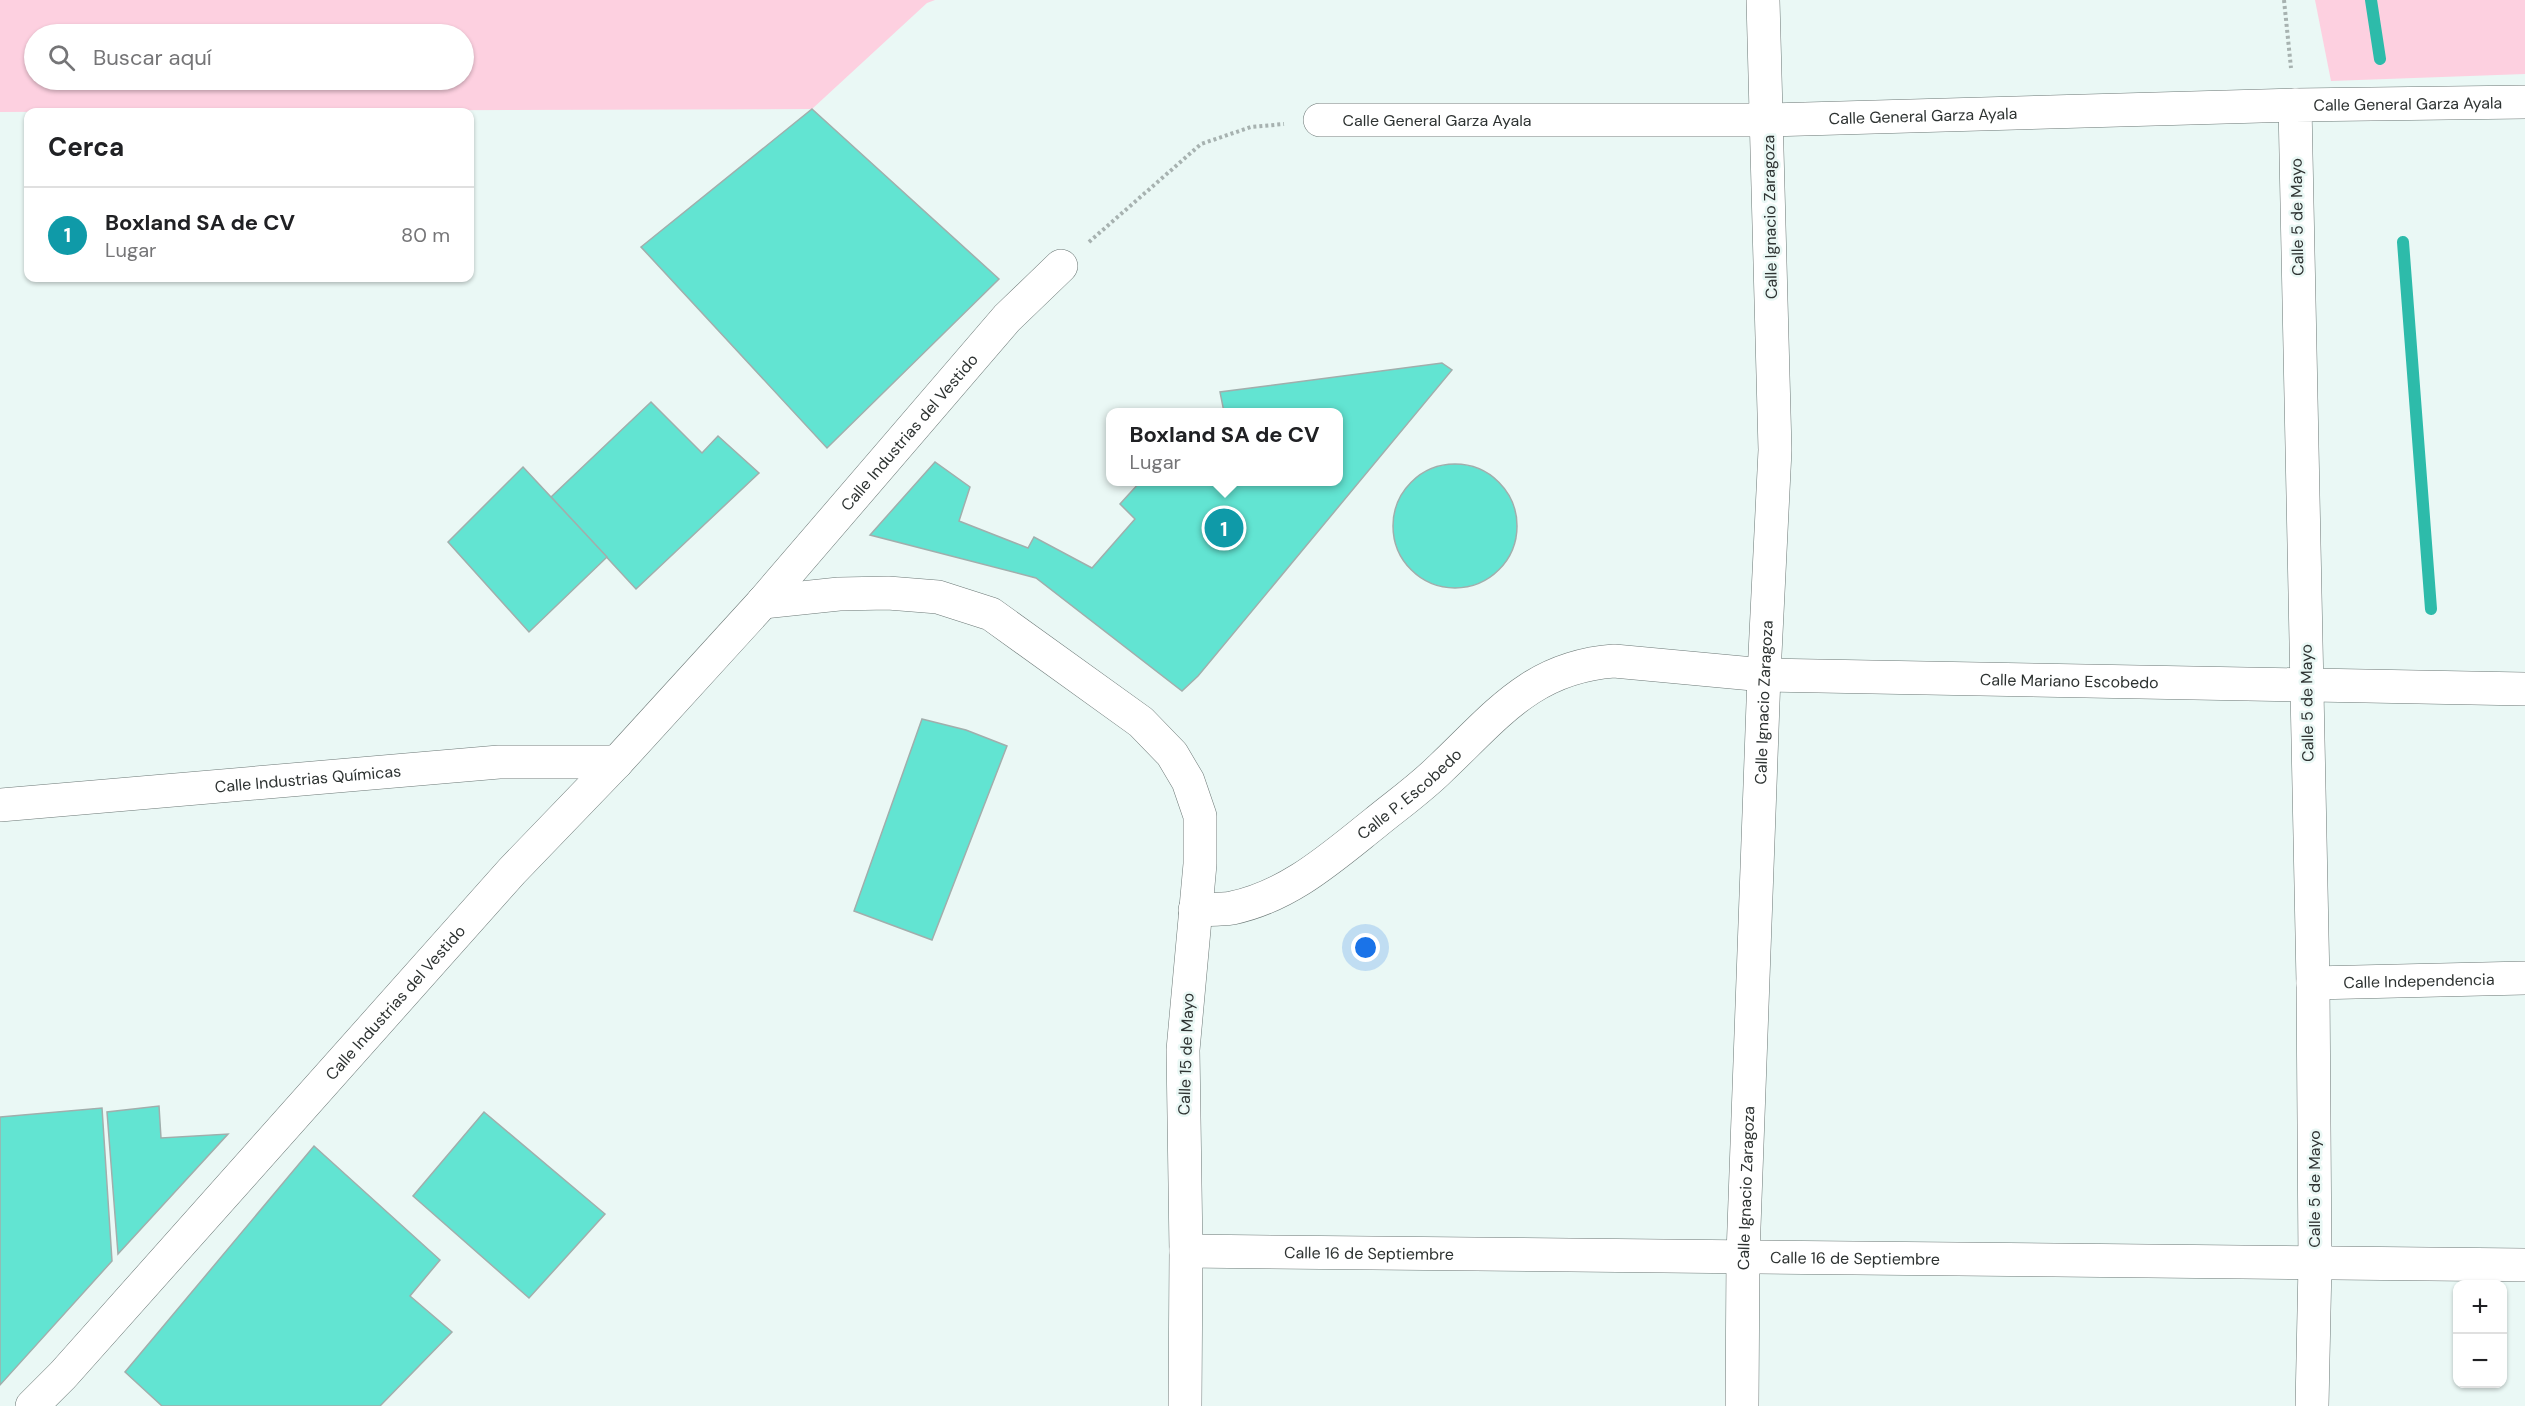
<!DOCTYPE html>
<html lang="es">
<meta charset="utf-8">
<style>
:root{--surface:#fff;--page:#f6f6f6;--text:#202124;--muted:#757577;--line:#e0e0e0;--accent:#9a0a5b}
body{margin:0;font-family:"DM Sans",sans-serif;background:var(--page);color:var(--text)}
.controls{position:absolute;right:18px;bottom:18px;display:grid;overflow:hidden;border-radius:12px;box-shadow:0 2px 4px #0004}
.controls button{width:54px;height:54px;display:grid;place-items:center;padding:0;border:0;border-bottom:2px solid var(--line);background:var(--surface);color:var(--text);font:30px sans-serif}
.you{position:absolute;left:1366px;top:948px;width:21px;height:21px;margin:-15px;border:4px solid #fff;border-radius:50%;background:#1a73e8;box-shadow:0 0 0 9px #1a73e833}
.badge{display:grid;place-items:center;width:39px;height:39px;border-radius:50%;background:var(--accent);color:#fff;font-size:20px;font-weight:700}
.pin{position:absolute;translate:-50% -50%;border:3px solid #fff;box-shadow:0 2px 6px #0006}
.popup{position:absolute;left:1106px;top:408px;width:237px;height:78px;box-sizing:border-box;display:grid;place-content:center;border-radius:12px;background:var(--surface);filter:drop-shadow(0 2px 4px #0005);font-size:20px;white-space:nowrap;color:var(--muted)}
.popup b{font-size:22px;color:var(--text)}
.popup::after{content:'';position:absolute;left:50%;top:100%;margin-left:-12px;border:12px solid transparent;border-top-color:var(--surface)}
.list{margin:0;padding:0;list-style:none}
h2{display:flex;justify-content:space-between;align-items:center;height:78px;margin:0;padding:0 24px;font-size:26px}
h2 small{font-size:20px;font-weight:400;color:var(--muted)}
.list li{display:grid;grid-template-columns:39px 1fr auto;gap:18px;align-items:center;box-sizing:border-box;height:96px;padding:0 24px;border-top:2px solid var(--line)}
.list b{display:block;font-size:22px;white-space:nowrap}
.list p{margin:0;font-size:20px;white-space:nowrap;color:var(--muted)}
.list em{font-size:20px;font-style:normal;color:var(--muted)}
.icon{flex:none;width:33px;height:33px;fill:none;stroke:currentColor;stroke-width:2;stroke-linecap:round;stroke-linejoin:round}
.map{position:relative;flex:none;width:2525px;height:1406px;overflow:hidden}
.search{position:absolute;background:var(--surface);box-shadow:0 2px 4px #0004;left:24px;top:24px;width:450px;height:66px;display:flex;align-items:center;gap:15px;box-sizing:border-box;padding:0 21px;border-radius:33px;color:var(--muted);font-size:22px}
.panel{position:absolute;background:var(--surface);box-shadow:0 2px 4px #0004;left:24px;top:108px;width:450px;height:174px;border-radius:12px}
.map>svg:first-child{display:block}
.green{fill:#fdd0e0;fill-rule:evenodd}
.lines{fill:none;stroke-linecap:round;stroke-linejoin:round}
.stream{stroke:#2dbbaa;stroke-width:12}
.building{fill:#62e4d2;stroke:#a1aeac;stroke-width:1.5}
.street-casing{stroke:#6c7876;stroke-width:34}
.secondary-casing{stroke:#6c7876;stroke-width:34}
.path{stroke:#a7b2b0;stroke-width:4;stroke-dasharray:3 3;stroke-linecap:butt}
.street{stroke:#fff;stroke-width:33}
.secondary{stroke:#fff;stroke-width:33}
.labels{text-anchor:middle;dominant-baseline:central;stroke-width:5;stroke-linejoin:round;paint-order:stroke}
.street-label{font-size:16px;fill:#2e3332;stroke:#eaf8f5}
</style>
<div class="map">
<svg width="2525" height="1406" viewBox="0 0 2525 1406">
<rect width="100%" height="100%" fill="#eaf8f5"/>
<g class="green">
<path d="M0 0H935L927 3 812 109 0 112ZM34 34H464V80H34Z"/>
<path d="M2315 0H2525V74L2331 81Z"/>
</g>
<g class="lines">
<g class="stream">
<path d="M2371 0 2380 59"/>
<path d="M2403 242 2431 609"/>
</g>
</g>
<g class="building">
<path d="M812 109 999 279 827 448 641 247Z"/>
<path d="M1442 363 1452 370 1198 676 1182 691 1036 578 870 535 935 462 970 487 959 521 1028 548 1034 537 1092 568 1135 519 1120 504 1140 482H1338V412H1224L1220 392Z"/>
<path d="M651 402 702 453 718 436 759 473 636 589 551 497Z"/>
<circle cx="1455" cy="526" r="62"/>
<path d="M523 467 607 557 529 632 448 542Z"/>
<path d="M922 719 966 730 1007 746 932 940 854 911Z"/>
<path d="M159 1106 161 1138 228 1134 118 1254 107 1112Z"/>
<path d="M102 1108 112 1261 0 1385V1117Z"/>
<path d="M484 1112 605 1214 529 1298 413 1196Z"/>
<path d="M314 1146 440 1260 410 1296 452 1332 380 1406H162L125 1372Z"/>
</g>
<g class="lines">
<defs>
<g id="street">
<path id="s1" d="M1320 120H1767L2295 105"/>
<path d="M763 602 839 594 888 593 938 597 991 614 1141 722 1172 754 1188 781 1200 816V864L1183 1050 1186 1251 1185 1406"/>
<path id="s2" d="M0 805 499 762H617"/>
<path id="s3" d="M1195 910C1207 909 1220 910 1232 908 1289 896 1331 858 1375 823 1397 805 1421 788 1441 768 1497 715 1532 667 1614 661L1764 675 2525 689"/>
<path id="s4" d="M2313 983 2525 978"/>
<path id="s5" d="M1186 1251 2525 1265"/>
<path id="s6" d="M32 1406 63 1375 512 871 617 762 763 602 1007 318 1061 266"/>
<path id="s7" d="M1742 1406 1743 1255 1764 675 1775 450 1763 0"/>
</g>
<g id="secondary">
<path id="s8" d="M2312 1406 2315 1264 2313 983 2295 105 2525 102"/>
</g>
</defs>
<use href="#street" class="street-casing"/>
<use href="#secondary" class="secondary-casing"/>
<g class="path">
<path d="M2284 0 2291 68"/>
<path d="M1089 242 1201 144 1251 127 1284 124"/>
</g>
<use href="#street" class="street"/>
<use href="#secondary" class="secondary"/>
</g>
<g class="labels">
<g class="street-label">
<text stroke="none"><textPath href="#s8" startOffset="1414">Calle General Garza Ayala</textPath></text>
<text stroke="none"><textPath href="#s1" startOffset="603">Calle General Garza Ayala</textPath></text>
<text stroke="none"><textPath href="#s1" startOffset="117">Calle General Garza Ayala</textPath></text>
<text transform="translate(1770 217) rotate(-91)">Calle Ignacio Zaragoza</text>
<text transform="translate(2297 217) rotate(-91)">Calle 5 de Mayo</text>
<text stroke="none"><textPath href="#s6" startOffset="1311">Calle Industrias del Vestido</textPath></text>
<text stroke="none"><textPath href="#s3" startOffset="956">Calle Mariano Escobedo</textPath></text>
<text stroke="none"><textPath href="#s7" startOffset="704">Calle Ignacio Zaragoza</textPath></text>
<text transform="translate(2307 703) rotate(-91)">Calle 5 de Mayo</text>
<text stroke="none"><textPath href="#s2" startOffset="309">Calle Industrias Químicas</textPath></text>
<text stroke="none"><textPath href="#s3" startOffset="250">Calle P. Escobedo</textPath></text>
<text stroke="none"><textPath href="#s4" startOffset="106">Calle Independencia</textPath></text>
<text stroke="none"><textPath href="#s6" startOffset="543">Calle Industrias del Vestido</textPath></text>
<text transform="translate(1186 1054) rotate(-88)">Calle 15 de Mayo</text>
<text stroke="none"><textPath href="#s7" startOffset="218">Calle Ignacio Zaragoza</textPath></text>
<text transform="translate(2314 1189) rotate(-90)">Calle 5 de Mayo</text>
<text stroke="none"><textPath href="#s5" startOffset="183">Calle 16 de Septiembre</textPath></text>
<text stroke="none"><textPath href="#s5" startOffset="669">Calle 16 de Septiembre</textPath></text>
</g>
</g>
</svg>
<div class="controls">
<button>+</button>
<button>−</button>
</div>
<div class="you"></div>
<div class="pin badge" style="left:1224px;top:528px;background:#0f9aa8">1</div>
<div class="popup"><b>Boxland SA de CV</b>Lugar</div>
<div class="search"><svg class="icon" aria-label="search" viewBox="0 0 24 24"><circle cx="10" cy="10" r="6"/><path d="M15 15l6 6"/></svg>Buscar aquí</div>
<section class="panel">
<h2>Cerca<small></small></h2>
<ul class="list">
<li><span class="badge" style="background:#0f9aa8">1</span><div><b>Boxland SA de CV</b><p>Lugar</p></div><em>80 m</em></li>
</ul>
</section>
</div>
